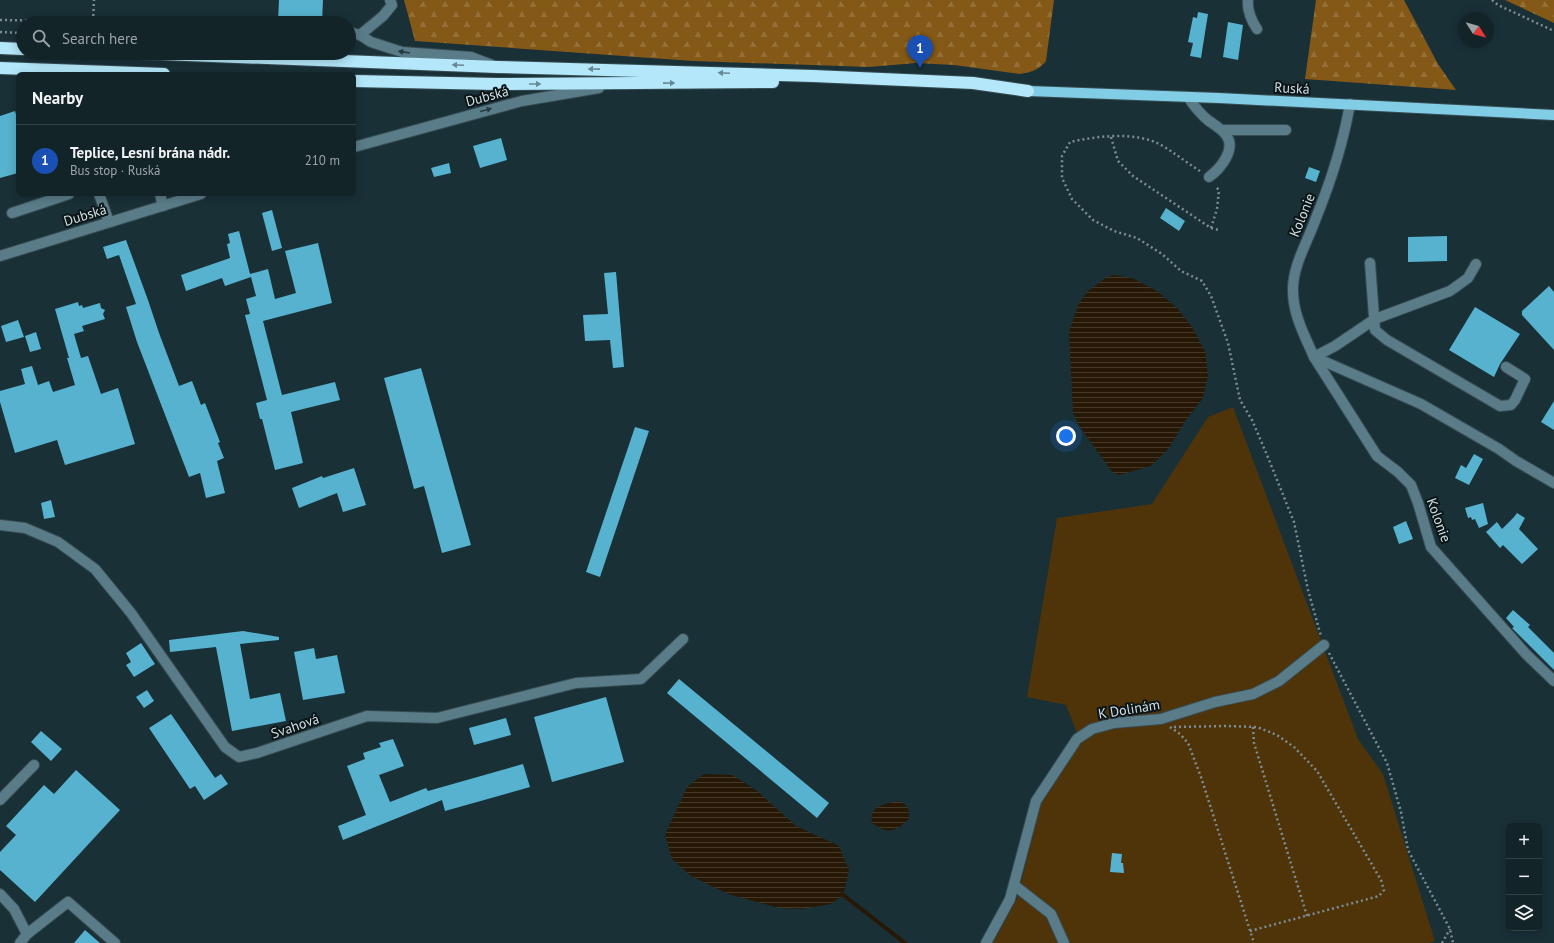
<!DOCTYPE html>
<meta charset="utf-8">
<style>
:root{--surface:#132429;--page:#1c2c31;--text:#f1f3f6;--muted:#9da4a8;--line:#324146;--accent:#efa73e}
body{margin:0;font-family:"PT Sans",sans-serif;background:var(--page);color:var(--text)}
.controls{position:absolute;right:12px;bottom:12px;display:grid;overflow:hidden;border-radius:6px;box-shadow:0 2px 10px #0003}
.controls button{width:36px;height:36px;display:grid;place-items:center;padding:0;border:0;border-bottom:1px solid var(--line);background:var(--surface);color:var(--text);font:20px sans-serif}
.compass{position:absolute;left:1458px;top:12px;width:36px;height:36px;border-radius:50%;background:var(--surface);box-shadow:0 2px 10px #0003;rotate:127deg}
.you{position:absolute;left:1066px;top:436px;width:14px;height:14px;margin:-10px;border:3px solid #fff;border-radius:50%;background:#1a73e8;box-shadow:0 0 0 6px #1a73e833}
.badge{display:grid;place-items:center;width:26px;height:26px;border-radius:50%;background:var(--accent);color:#fff;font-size:13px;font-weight:700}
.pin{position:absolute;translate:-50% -33px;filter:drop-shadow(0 1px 2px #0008)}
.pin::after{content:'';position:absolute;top:21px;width:14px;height:12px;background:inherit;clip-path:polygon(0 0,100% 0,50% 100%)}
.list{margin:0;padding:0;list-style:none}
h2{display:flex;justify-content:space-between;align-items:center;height:52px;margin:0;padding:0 16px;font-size:17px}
h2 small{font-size:13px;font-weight:400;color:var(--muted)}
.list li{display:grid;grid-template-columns:26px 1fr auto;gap:12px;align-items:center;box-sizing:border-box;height:72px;padding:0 16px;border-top:1px solid var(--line)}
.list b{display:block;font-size:15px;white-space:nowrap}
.list p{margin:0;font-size:13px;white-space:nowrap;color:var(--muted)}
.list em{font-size:13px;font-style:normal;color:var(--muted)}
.icon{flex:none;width:22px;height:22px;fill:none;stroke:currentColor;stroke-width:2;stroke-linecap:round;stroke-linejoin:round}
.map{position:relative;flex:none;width:1554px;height:943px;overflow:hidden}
.search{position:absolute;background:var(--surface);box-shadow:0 2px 10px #0003;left:16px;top:16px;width:340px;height:44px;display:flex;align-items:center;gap:10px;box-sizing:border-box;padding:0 14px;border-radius:22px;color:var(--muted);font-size:15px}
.panel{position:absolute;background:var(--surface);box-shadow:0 2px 10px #0003;left:16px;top:72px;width:340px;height:124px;border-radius:6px}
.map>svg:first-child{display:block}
.forest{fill:url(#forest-firs)}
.garden{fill:#4f3309}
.water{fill:url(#water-rules)}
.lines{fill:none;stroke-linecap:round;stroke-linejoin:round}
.stream{stroke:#261805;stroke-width:4}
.building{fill:#56b2cf}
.minor-casing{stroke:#374c53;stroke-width:12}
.major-casing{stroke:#374c53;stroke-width:12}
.highway-casing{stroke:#374c53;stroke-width:14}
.path{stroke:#7c8e94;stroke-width:2.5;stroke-dasharray:2 3;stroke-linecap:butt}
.minor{stroke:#597c88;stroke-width:10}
.major{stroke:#81cde5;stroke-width:10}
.highway{stroke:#b3e7f9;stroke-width:12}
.oneway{fill:#273a40}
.oneway2{fill:#688994}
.labels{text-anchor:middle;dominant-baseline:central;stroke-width:4;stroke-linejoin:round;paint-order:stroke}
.street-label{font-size:14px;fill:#d2dfe4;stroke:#0c1619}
</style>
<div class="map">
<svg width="1554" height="943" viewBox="0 0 1554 943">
<defs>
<pattern id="forest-firs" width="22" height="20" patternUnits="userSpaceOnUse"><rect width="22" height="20" fill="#845816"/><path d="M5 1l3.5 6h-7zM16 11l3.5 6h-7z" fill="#947038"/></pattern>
<pattern id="water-rules" width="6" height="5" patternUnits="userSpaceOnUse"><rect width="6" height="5" fill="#261805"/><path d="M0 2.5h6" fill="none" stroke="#453929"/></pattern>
</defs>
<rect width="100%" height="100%" fill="#193037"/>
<g class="forest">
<path d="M404 0H1054L1046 61C1039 70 1031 72 1020 74L954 65 916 63 869 67 693 61 415 41Z"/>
<path d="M1316 0H1404L1438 64 1456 90 1305 79Z"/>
<path d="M1505 0H1554V23Z"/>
</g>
<path class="garden" d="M1233 407 1358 739 1383 774 1435 941 1429 943H993L1017 899 1041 804 1081 743 1066 705 1027 697 1057 518 1152 504 1208 417Z"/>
<g class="water">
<path d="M1114 275 1132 278 1157 291 1177 308 1192 327 1205 351 1208 376 1203 398 1186 420 1169 448 1151 466 1119 475 1112 472 1080 427 1073 413 1069 332 1078 305 1088 291 1107 277Z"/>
<path d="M704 774 732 775 756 790 796 826 839 846 849 870 844 892 841 897 831 904 802 909 779 908 728 894 691 876 672 859 665 835 687 787Z"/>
<path d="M899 801C907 805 910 809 909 819 894 832 889 835 872 823 869 805 885 804 899 801Z"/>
</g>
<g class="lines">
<path class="stream" d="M842 894 905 943"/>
</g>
<g class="building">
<path d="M279 0H323L322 23H283V21H278Z"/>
<path d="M1198 12 1208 14 1201 58 1190 56 1193 43 1188 42 1193 17 1197 18Z"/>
<path d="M1228 22 1243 25 1238 60 1223 57Z"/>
<path d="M15 111 18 122V173L0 178V116Z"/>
<path d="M501 138 507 160 480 168 473 146Z"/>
<path d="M449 163 451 173 434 177 431 168Z"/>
<path d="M1309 167 1320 171 1316 182 1305 178Z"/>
<path d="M1166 208 1185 221 1179 231 1160 218Z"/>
<path d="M272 210 282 248 272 251 262 213Z"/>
<path d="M239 231 250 274 268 269 275 299 296 293 285 251 318 243 332 303 263 321 282 395 335 382 340 400 291 412 303 463 275 470 262 419H260L256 403 267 400 245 315 250 314 246 299 256 296 251 277 225 286 222 278 186 291 181 275 230 258 227 244 230 243 228 234Z"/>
<path d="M1447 236V261L1408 262V237Z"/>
<path d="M126 240 148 300 159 333 179 386 192 381 201 405 205 403 220 442 218 443 224 458 217 461 225 493 206 498 200 473 189 477 137 342 126 307 136 304 119 255 107 259 103 247Z"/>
<path d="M616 272 624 367 613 368 610 340 585 341 583 315 608 314 604 273Z"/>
<path d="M1549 286 1554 292V350L1522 315V311Z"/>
<path d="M78 302 79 306 82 305 83 308 100 303 101 308 105 310 103 314 105 319 82 326 84 331 74 334 81 358 88 356 101 394 118 388 135 444 65 465 57 440 15 453 0 402V391L25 384 21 369 32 366 38 385 49 381 53 392 75 385 67 358H69L55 309Z"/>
<path d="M1475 307 1520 334 1500 364 1494 377 1449 350Z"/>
<path d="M18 320 24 337 6 342 1 326Z"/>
<path d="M36 332 41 349 30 352 25 336Z"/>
<path d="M421 368 471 545 442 553 424 486 414 489 384 378Z"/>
<path d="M1554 401V430L1541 422Z"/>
<path d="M635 427 649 431 600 577 586 572Z"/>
<path d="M1474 454 1483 459 1469 485 1455 478 1461 465 1466 468Z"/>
<path d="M354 468 366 505 343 512 337 493 299 508 292 488 322 476 323 478Z"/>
<path d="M51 500 55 517 44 519 41 503Z"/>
<path d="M1483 503 1488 524 1479 528 1475 519 1472 520 1471 517 1468 518 1465 508Z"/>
<path d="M1517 513 1525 518 1519 529 1538 549 1522 564 1503 545 1500 548 1486 532 1497 522 1502 529 1514 517Z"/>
<path d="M1406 521 1413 539 1399 544 1393 527Z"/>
<path d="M1513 610 1530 625 1528 627 1554 653V670L1512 628 1514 627 1506 618Z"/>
<path d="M243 631 279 637V640L240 644 250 699 280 693 286 721 232 731 216 647 170 652 169 640Z"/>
<path d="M141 643 155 664 134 677 126 665 131 662 126 653Z"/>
<path d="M314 648 316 659 337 655 345 693 303 700 294 652Z"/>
<path d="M679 679 829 803 817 818 667 693Z"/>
<path d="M147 690 154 701 144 708 136 697Z"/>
<path d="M606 697 624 762 552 782 534 717Z"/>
<path d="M171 714 215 778 221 774 228 784 204 800 195 786 190 789 149 728Z"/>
<path d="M506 718 511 735 474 745 469 728Z"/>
<path d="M41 731 62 749 51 761 31 742Z"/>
<path d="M393 739 404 766 379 775 390 802 426 788 428 791 523 764 530 787 445 811 442 800 343 840 338 826 366 815 347 766 365 759 363 753 381 747 379 743Z"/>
<path d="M76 770 120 810 35 902 0 870V852L16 835 6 826 44 785 54 794Z"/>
<path d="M1112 853 1122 854 1121 863H1123L1124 873 1110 872Z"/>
<path d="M85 930 100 943H74Z"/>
</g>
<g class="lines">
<defs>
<g id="minor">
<path d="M1248 0C1247 11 1251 20 1257 29"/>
<path d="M349 32 360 35 371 42 402 52 471 57 492 65"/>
<path d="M360 35 383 16 392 5 390 0"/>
<path d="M1188 97C1194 106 1200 114 1209 121 1215 125 1222 129 1226 135 1237 149 1220 169 1209 177"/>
<path d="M1350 104C1343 144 1331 181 1316 218 1308 241 1294 263 1293 287 1292 313 1304 334 1314 357L1421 404 1499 449 1516 461 1554 483"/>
<path d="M1222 130H1286"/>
<path d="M354 147 522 101 599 88"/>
<path d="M99 194 109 222"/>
<path d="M160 194 163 206"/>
<path d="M12 213 69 194"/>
<path d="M0 256 201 194"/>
<path d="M1370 263 1375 330 1387 340 1500 406 1511 405 1515 400 1525 379 1506 367"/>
<path d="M1476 264 1468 278 1450 291 1375 319 1335 346 1314 357 1377 456 1398 472 1411 485 1418 503 1431 547 1526 654 1554 681"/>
<path d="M0 525 25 528 58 542 95 569 131 613 225 747 239 757 257 753 367 716 437 718 576 683 641 679 683 639"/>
<path d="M0 800 34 765"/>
<path d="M1014 885 1051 914 1064 943"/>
<path d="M0 894 14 909 27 934"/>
<path d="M20 943 27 934 68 902 115 943"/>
<path d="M986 943 1010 899 1036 801 1077 739 1092 729 1114 723 1161 719 1215 702 1253 694 1279 681 1324 645"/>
</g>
<path id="major" d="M1028 91 1219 98 1554 115"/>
<g id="highway">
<path d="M0 48 23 49"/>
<path d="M136 53 497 67 813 76 973 83 1028 91"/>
<path d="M0 68 164 74"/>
<path d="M354 81 496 84 773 82"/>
</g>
</defs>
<use href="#minor" class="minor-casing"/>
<use href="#major" class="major-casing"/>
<use href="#highway" class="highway-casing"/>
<g class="path">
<path d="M1492 0 1498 5 1554 31"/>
<path d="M0 20 121 22"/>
<path d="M93 21 94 0"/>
<path d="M0 32 23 33"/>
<path d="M1111 137 1118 161 1133 176 1211 228 1219 230"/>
<path d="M1200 171C1187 163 1175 153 1161 145 1136 131 1097 136 1070 142L1062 156V178L1072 199 1093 220 1114 231 1137 238 1162 254 1181 271 1202 281 1211 296 1228 343 1240 400 1252 420 1267 455 1294 522 1308 590 1321 636"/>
<path d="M1211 228 1217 209 1219 190 1215 186"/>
<path d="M1329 653 1387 763 1401 812 1408 850 1450 929 1453 943"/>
<path d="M1170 727 1180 734 1188 743 1201 777 1254 943"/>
<path d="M1174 727 1227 726 1257 727 1277 735 1294 747 1317 771 1381 880 1384 890 1379 896 1250 931"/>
<path d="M1253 727 1254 743 1307 916"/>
<path d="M1442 943 1450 929"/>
</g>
<use href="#minor" class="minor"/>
<use href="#major" class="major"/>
<use href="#highway" class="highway"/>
</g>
<defs><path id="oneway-solid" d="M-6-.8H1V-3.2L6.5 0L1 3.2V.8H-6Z"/></defs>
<g class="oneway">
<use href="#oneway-solid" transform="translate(404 52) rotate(-171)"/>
<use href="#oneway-solid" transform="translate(486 110) rotate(-15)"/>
</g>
<g class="oneway2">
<use href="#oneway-solid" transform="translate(458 65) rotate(-178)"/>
<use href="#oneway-solid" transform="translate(594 69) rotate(-179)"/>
<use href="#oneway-solid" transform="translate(724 73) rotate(-178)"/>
<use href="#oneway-solid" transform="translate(669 83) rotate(-1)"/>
<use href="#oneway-solid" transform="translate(535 84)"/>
</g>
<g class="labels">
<g class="street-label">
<text transform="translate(1292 88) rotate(3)">Ruská</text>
<text transform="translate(487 96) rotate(-15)">Dubská</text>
<text transform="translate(85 215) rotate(-17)">Dubská</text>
<text transform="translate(1302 215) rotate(-68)">Kolonie</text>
<text transform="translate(1439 520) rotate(70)">Kolonie</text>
<text transform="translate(1129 709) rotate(-9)">K Dolinám</text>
<text transform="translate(295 726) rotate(-19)">Svahová</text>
</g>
</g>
</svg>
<div class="controls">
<button>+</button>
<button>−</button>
<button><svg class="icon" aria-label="layers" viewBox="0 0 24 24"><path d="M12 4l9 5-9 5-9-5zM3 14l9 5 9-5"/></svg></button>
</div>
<svg class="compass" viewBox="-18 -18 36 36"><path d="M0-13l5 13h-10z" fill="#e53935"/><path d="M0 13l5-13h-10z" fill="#9da4a8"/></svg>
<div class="you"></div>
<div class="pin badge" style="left:920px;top:68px;background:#1a4fb4">1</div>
<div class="search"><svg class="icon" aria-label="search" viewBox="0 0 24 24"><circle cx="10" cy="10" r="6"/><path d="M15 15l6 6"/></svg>Search here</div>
<section class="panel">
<h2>Nearby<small></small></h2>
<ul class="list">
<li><span class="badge" style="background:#1a4fb4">1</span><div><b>Teplice, Lesní brána nádr.</b><p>Bus stop · Ruská</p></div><em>210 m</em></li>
</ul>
</section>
</div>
